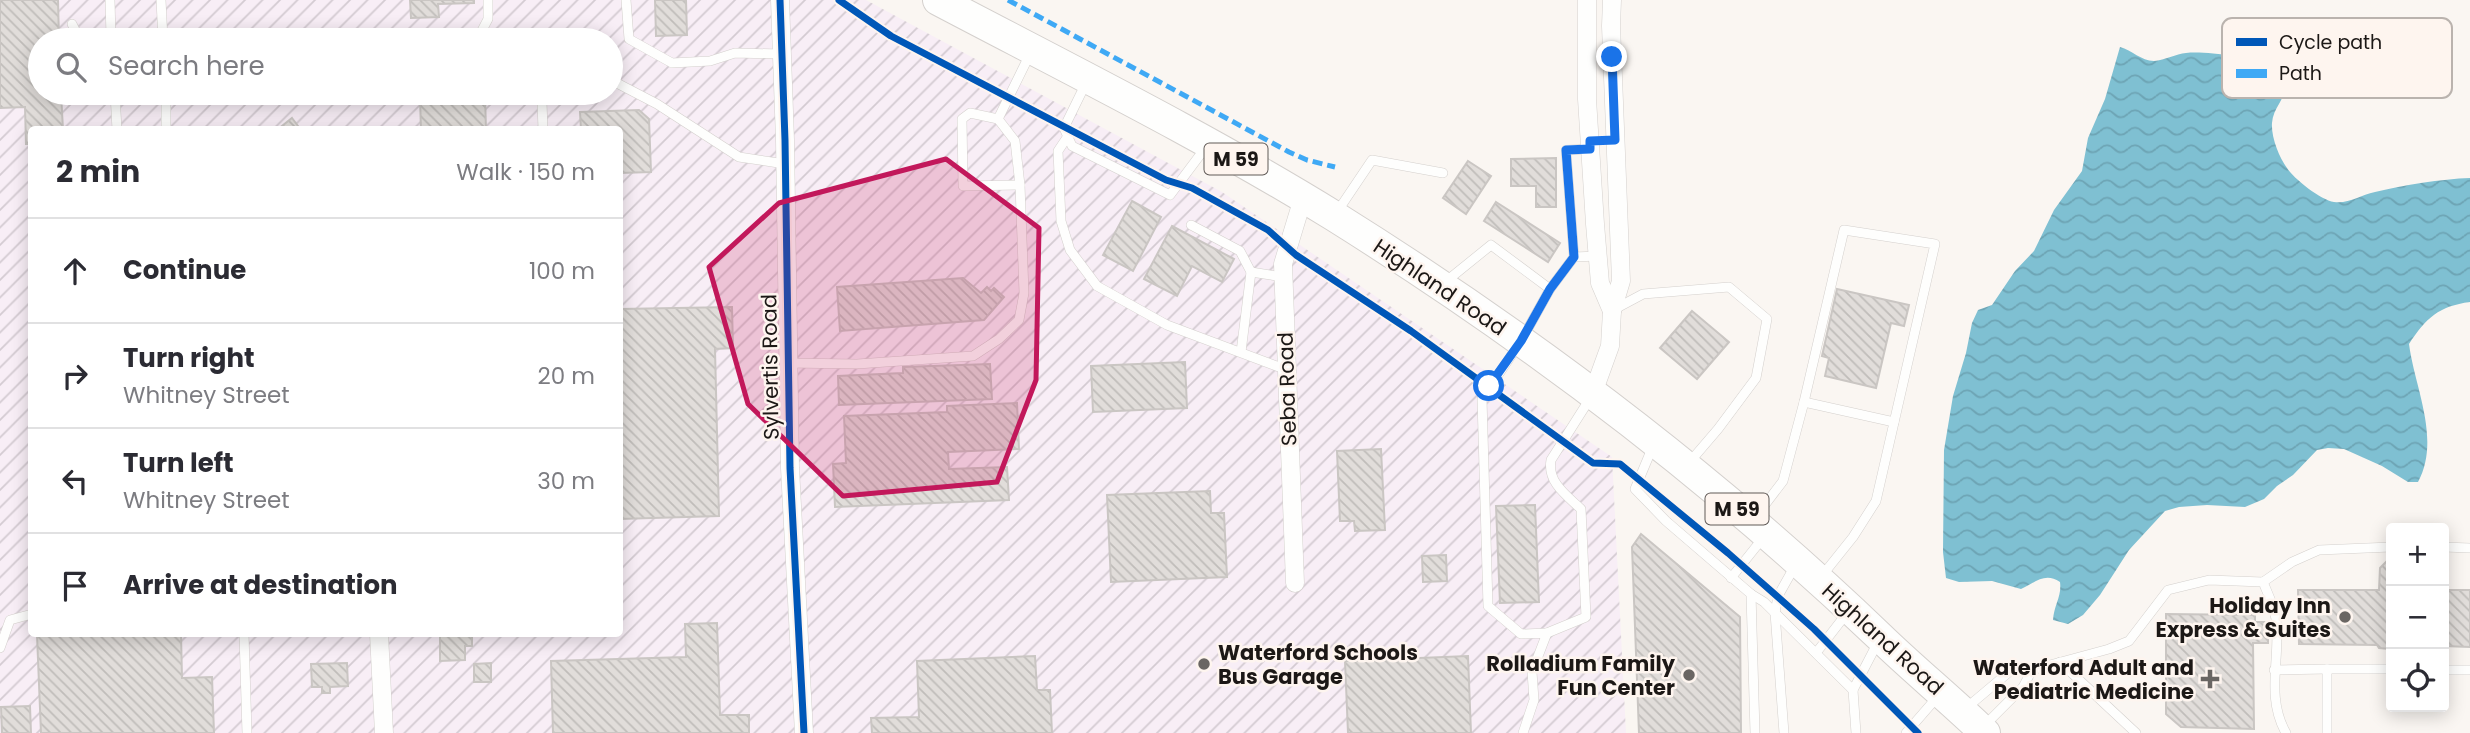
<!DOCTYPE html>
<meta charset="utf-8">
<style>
:root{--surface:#fff;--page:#f7f7f7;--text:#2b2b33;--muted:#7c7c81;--line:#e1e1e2}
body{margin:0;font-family:Poppins,sans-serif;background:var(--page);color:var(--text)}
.controls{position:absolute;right:21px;bottom:21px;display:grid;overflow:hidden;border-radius:7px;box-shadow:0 4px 18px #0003}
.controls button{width:63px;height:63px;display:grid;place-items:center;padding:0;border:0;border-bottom:2px solid var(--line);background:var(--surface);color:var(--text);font:35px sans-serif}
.stop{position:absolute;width:21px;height:21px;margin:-16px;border:5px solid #1a73e8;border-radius:50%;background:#fff}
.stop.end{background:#1a73e8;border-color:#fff;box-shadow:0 2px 7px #0008}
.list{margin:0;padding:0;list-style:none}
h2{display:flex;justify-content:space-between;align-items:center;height:91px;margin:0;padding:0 28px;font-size:30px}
h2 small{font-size:23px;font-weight:400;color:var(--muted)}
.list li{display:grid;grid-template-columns:46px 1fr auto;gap:21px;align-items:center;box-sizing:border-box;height:105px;padding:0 28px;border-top:2px solid var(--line)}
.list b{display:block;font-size:26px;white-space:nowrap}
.list p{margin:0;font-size:23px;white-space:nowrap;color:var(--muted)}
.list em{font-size:23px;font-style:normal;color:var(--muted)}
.icon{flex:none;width:38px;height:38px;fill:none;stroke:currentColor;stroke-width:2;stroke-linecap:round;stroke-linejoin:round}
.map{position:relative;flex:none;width:2470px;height:733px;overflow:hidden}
.search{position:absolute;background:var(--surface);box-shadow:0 4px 18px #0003;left:28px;top:28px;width:595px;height:77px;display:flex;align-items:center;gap:18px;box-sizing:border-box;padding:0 24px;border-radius:38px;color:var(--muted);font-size:26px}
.panel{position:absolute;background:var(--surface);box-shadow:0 4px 18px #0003;left:28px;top:126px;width:595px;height:511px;border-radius:7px}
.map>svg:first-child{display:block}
.industrial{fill:url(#industrial-furrows);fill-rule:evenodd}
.water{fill:url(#water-waves)}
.building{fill:url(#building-back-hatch);stroke:#cac6c3;stroke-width:2}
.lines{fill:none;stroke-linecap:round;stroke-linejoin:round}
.service-casing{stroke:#d4d0cd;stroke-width:10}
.minor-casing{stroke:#d4d0cd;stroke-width:19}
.trunk-casing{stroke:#d4d0cd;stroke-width:32}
.service{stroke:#fefefd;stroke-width:9}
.minor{stroke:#fefefd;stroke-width:18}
.trunk{stroke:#fefefd;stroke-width:30}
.quiet{stroke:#3fa9f5;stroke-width:5;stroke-dasharray:10 5;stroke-linecap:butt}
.cycleway-casing{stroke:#fef5ef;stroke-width:11}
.cycleway{stroke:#0057b8;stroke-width:7}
.route{stroke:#1a73e8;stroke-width:9}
.marked{fill:#c2185b;fill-opacity:0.2;stroke:#c2185b;stroke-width:5;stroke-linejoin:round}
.poi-dot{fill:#6a6663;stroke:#fef5ef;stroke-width:2.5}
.labels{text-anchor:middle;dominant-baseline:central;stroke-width:5;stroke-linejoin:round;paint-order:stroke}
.shield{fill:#fef5ef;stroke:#605a57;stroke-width:2}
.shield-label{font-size:19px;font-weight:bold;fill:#1c1816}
.street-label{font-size:21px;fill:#1c1816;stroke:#fef5ef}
.poi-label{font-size:21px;font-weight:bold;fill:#1c1816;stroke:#fef5ef;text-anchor:end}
.key{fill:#fef5ef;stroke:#bab3ae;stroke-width:2}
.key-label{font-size:19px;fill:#1c1816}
</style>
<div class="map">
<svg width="2470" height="733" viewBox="0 0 2470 733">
<defs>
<pattern id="industrial-furrows" width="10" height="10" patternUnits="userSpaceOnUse" patternTransform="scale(1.75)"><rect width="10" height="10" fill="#f8eef6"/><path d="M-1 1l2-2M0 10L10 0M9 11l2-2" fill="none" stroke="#d4cbd2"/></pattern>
<pattern id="water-waves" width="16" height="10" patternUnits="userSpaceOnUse" patternTransform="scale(1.75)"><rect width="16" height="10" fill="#7fc0d2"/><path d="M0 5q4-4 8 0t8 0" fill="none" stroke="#6da4b4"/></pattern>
<pattern id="building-back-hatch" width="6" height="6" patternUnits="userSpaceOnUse" patternTransform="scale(1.75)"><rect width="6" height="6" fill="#e1ddda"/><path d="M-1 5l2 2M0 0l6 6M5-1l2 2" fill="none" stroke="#c0bdba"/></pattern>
</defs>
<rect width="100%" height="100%" fill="#faf6f2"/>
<path class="industrial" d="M0 0H866L1222 192 1612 457 1626 733H0ZM40 40H611V93H40ZM32 130H620V634H32Z"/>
<path class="water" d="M2120 47C2132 50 2141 61 2154 61 2165 60 2176 54 2186 53 2206 51 2249 57 2267 65 2276 69 2281 76 2286 84 2285 100 2273 108 2272 123 2271 137 2279 157 2287 168 2294 179 2321 200 2334 202 2349 204 2360 195 2375 192 2404 185 2441 179 2470 178V302C2439 306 2426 318 2409 344 2415 389 2441 439 2418 482H2408L2382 466 2344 449 2328 448 2317 450 2293 475 2277 486 2264 499 2245 507 2207 505 2179 507 2165 511 2129 550 2100 595 2083 615 2068 624 2053 620C2054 605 2062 596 2060 582 2045 572 2036 582 2021 589L1992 581 1959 582 1946 578 1943 552 1944 450 1953 396 1966 353 1972 323 1978 310 1992 305 2015 271 2034 251 2054 210 2082 171 2088 138 2105 99Z"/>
<g class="building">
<path d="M0 0H58L59 40H40V93H61L63 130H32V144H26L25 107 0 108Z"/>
<path d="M410 0H474V3L438 4 439 17 411 18Z"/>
<path d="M655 0H686L687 35 656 36Z"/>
<path d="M485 95 486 130H421L420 98Z"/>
<path d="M639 110 649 119 651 172 620 173V130H581L580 112Z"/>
<path d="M292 118 301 130H277Z"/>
<path d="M1556 158V207H1536V186H1511V159Z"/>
<path d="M1468 161 1491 176 1466 214 1443 198Z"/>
<path d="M1132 201 1161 217 1133 271 1103 255Z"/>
<path d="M1496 202 1560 243 1548 262 1484 221Z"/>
<path d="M1172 226 1234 259 1222 282 1192 266 1177 296 1144 279Z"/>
<path d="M963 278 981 293 987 287 991 291 994 288 1004 297 984 320 840 331 837 287Z"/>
<path d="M1837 289 1909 305 1904 326 1891 323 1876 388 1825 376 1829 358 1822 356Z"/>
<path d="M732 307 733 348 715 349 719 516 620 519V309Z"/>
<path d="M1692 311 1729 342 1697 379 1660 348Z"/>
<path d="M1185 362 1187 408 1093 412 1091 366Z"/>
<path d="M990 364 992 399 839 405 838 376 903 373V367Z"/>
<path d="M1017 403 1019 449 948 452 949 469 1007 467 1009 500 835 507 833 464 846 463 844 416 947 412V406Z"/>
<path d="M1381 449 1385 530 1355 531 1354 521H1340L1337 451Z"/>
<path d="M1210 491 1211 513H1224L1227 577 1111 582 1107 495Z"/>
<path d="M1535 505 1539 602 1500 603 1496 506Z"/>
<path d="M1641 534 1740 617 1741 733H1639L1632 547Z"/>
<path d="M1446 555 1447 581 1423 582 1422 556Z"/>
<path d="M2391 557V684H2389L2390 649 2379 648 2377 645 2299 644 2298 590H2379L2380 568Z"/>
<path d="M2444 590H2470V647L2444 646Z"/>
<path d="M2166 614 2255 615V622H2268V643H2253L2254 729 2181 727 2166 714Z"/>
<path d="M717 623 720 715H749V733H553L551 661 686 657 685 624Z"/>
<path d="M66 634H181L182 678 212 677 214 733H41L37 635Z"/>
<path d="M440 634H472V646H465V660L440 661Z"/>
<path d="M1035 656 1037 690H1050L1052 733H872L871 718 919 717 917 661Z"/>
<path d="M1468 656 1471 733H1348L1345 661Z"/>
<path d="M347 663 348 686 330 687V693H322V687H312L311 664Z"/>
<path d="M491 663V682H474V664Z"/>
<path d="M30 706 31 733H2L1 707Z"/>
</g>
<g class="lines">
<defs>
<g id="service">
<path d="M110 0 111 37"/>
<path d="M161 0 163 40"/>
<path d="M626 0 629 39 672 63 710 61 735 53 781 54"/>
<path d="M72 24 76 32 85 36 111 37V40"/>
<path d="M477 40 488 19V0"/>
<path d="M611 80 657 104 739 157 785 164"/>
<path d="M1086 83 1064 128 1072 146 1170 195 1206 147"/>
<path d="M115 93 117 130"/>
<path d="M166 93V130"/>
<path d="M998 119 970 113 962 119 963 186 1020 185"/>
<path d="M543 130 542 102 547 93"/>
<path d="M1068 136 1058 151 1061 221 1070 250 1097 286 1167 325 1287 370"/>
<path d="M1337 212 1372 160 1443 173"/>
<path d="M1191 225 1240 251 1251 272 1241 352"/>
<path d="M1574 257 1566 150 1590 149"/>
<path d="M1251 272 1283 277"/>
<path d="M1444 283 1491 245 1550 289 1574 257 1598 256"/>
<path d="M1613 310 1643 294 1729 287 1767 319 1756 378 1718 429 1688 464"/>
<path d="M787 363 857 364 973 356 999 339 1019 320 1024 293 1020 185 1015 141 998 119 1030 54"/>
<path d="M1804 402 1894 422"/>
<path d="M1653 446 1635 489 1666 521 1751 594 1755 733"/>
<path d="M1754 519 1783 481 1804 402 1844 230 1935 244 1876 501 1853 537 1821 577"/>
<path d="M2444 547 2470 548"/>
<path d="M1731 578 1763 538"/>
<path d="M2263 582 2292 562 2319 550 2391 547"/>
<path d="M1751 594 1764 602 1853 690 1878 642"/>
<path d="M1547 633 1586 617 1581 509C1566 495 1547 482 1551 460L1591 397"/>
<path d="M244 634 247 733"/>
<path d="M0 648 10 620 32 614"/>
<path d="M1816 653 1847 613"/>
<path d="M2060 662 2136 733"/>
<path d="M2032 670 2109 649 2129 641 2168 590 2209 580 2263 582C2268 594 2274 606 2276 619 2281 658 2265 696 2286 733"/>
<path d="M2274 670 2327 669"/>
<path d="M2444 670H2470"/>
<path d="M1853 690 1856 733"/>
<path d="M1965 709 2009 672 2032 670 2023 687 1985 725"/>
<path d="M1523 733 1534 700 1532 672 1547 633 1521 634 1488 606 1482 399 1521 341 1550 289"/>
<path d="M1784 733 1775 613 1778 596 1796 564"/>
<path d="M1906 733 1939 695"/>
<path d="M2327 733V669H2389"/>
</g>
<g id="minor">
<path d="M780 0 785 140 790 468 804 733"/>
<path d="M1587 0V99L1595 224 1600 283 1612 311"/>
<path d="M1593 393 1610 346 1612 311 1621 281 1611 26 1612 0"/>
<path d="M1295 583 1283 264 1303 198"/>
<path d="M379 634 384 733"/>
</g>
<path id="trunk" d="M938 0C1071 70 1206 137 1334 216 1529 338 1714 478 1880 637 1914 670 1951 700 1985 733"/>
</defs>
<use href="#service" class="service-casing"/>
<use href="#minor" class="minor-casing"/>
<use href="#trunk" class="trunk-casing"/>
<use href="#service" class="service"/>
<use href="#minor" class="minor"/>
<use href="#trunk" class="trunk"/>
<path class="quiet" d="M1008 0 1289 152 1307 160 1335 167"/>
<defs>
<g id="cycleway">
<path d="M780 0 785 140 790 468 804 733"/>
<path d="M839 0 891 36 1166 180 1192 188 1268 230 1296 255 1411 331 1593 463 1620 464 1728 553 1814 629 1918 733"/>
</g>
</defs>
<use href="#cycleway" class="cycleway-casing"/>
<use href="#cycleway" class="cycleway"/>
</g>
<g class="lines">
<path class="route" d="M1489 386 1521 341 1550 289 1574 257 1566 150 1590 149V141L1615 140 1612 57"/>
</g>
<path class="marked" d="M946 159 1039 228 1036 380 997 482 843 496 748 404 709 267 779 203Z"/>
<g class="poi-dot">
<circle cx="2345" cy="617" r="7"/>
<circle cx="1204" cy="664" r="7"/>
<circle cx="1689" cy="675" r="7"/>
<path d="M2206.5 668.5h7v7h7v7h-7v7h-7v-7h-7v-7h7z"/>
</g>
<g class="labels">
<g class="shield">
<rect x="1204.5" y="143.5" width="63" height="31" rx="5"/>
<rect x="1705.5" y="493.5" width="63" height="31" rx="5"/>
</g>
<g class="shield-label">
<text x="1236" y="159">M 59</text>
<text x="1737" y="509">M 59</text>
</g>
<g class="street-label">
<text transform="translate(1440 287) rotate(34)">Highland Road</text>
<text transform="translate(770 367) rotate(-91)">Sylvertis Road</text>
<text transform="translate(1287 389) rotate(-92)">Seba Road</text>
<text transform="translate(1883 639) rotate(42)">Highland Road</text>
</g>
<g class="poi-label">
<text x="2331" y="605">Holiday Inn<tspan x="2331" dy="24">Express &amp; Suites</tspan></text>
<text x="1218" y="652" text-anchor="start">Waterford Schools<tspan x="1218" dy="24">Bus Garage</tspan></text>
<text x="1675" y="663">Rolladium Family<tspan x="1675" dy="24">Fun Center</tspan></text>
<text x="2194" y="667">Waterford Adult and<tspan x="2194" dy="24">Pediatric Medicine</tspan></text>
</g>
</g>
<rect x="2222" y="18" width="230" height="80" rx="10" class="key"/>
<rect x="2236" y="38" width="31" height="8" fill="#0057b8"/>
<rect x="2236" y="69" width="31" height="9" fill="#3fa9f5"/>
<g class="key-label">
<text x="2279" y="49">Cycle path</text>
<text x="2279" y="80">Path</text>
</g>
</svg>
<div class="controls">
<button>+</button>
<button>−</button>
<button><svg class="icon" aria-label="locate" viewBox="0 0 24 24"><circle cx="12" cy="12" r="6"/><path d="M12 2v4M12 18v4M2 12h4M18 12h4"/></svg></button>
</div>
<div class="stop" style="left:1489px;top:386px"></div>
<div class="stop end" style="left:1612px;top:57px"></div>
<div class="search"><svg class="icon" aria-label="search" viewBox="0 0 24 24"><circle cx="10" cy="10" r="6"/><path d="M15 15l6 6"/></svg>Search here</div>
<section class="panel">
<h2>2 min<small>Walk · 150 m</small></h2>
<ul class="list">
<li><svg class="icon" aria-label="ahead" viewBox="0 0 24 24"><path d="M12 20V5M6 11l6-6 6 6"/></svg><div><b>Continue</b></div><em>100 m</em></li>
<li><svg class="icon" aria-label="right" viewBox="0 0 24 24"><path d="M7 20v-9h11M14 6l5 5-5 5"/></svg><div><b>Turn right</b><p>Whitney Street</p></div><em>20 m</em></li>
<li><svg class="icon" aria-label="left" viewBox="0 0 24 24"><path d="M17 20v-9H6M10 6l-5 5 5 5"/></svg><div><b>Turn left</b><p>Whitney Street</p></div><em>30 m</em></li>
<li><svg class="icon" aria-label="arrive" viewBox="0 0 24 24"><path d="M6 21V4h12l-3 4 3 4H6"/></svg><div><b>Arrive at destination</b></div></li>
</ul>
</section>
</div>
